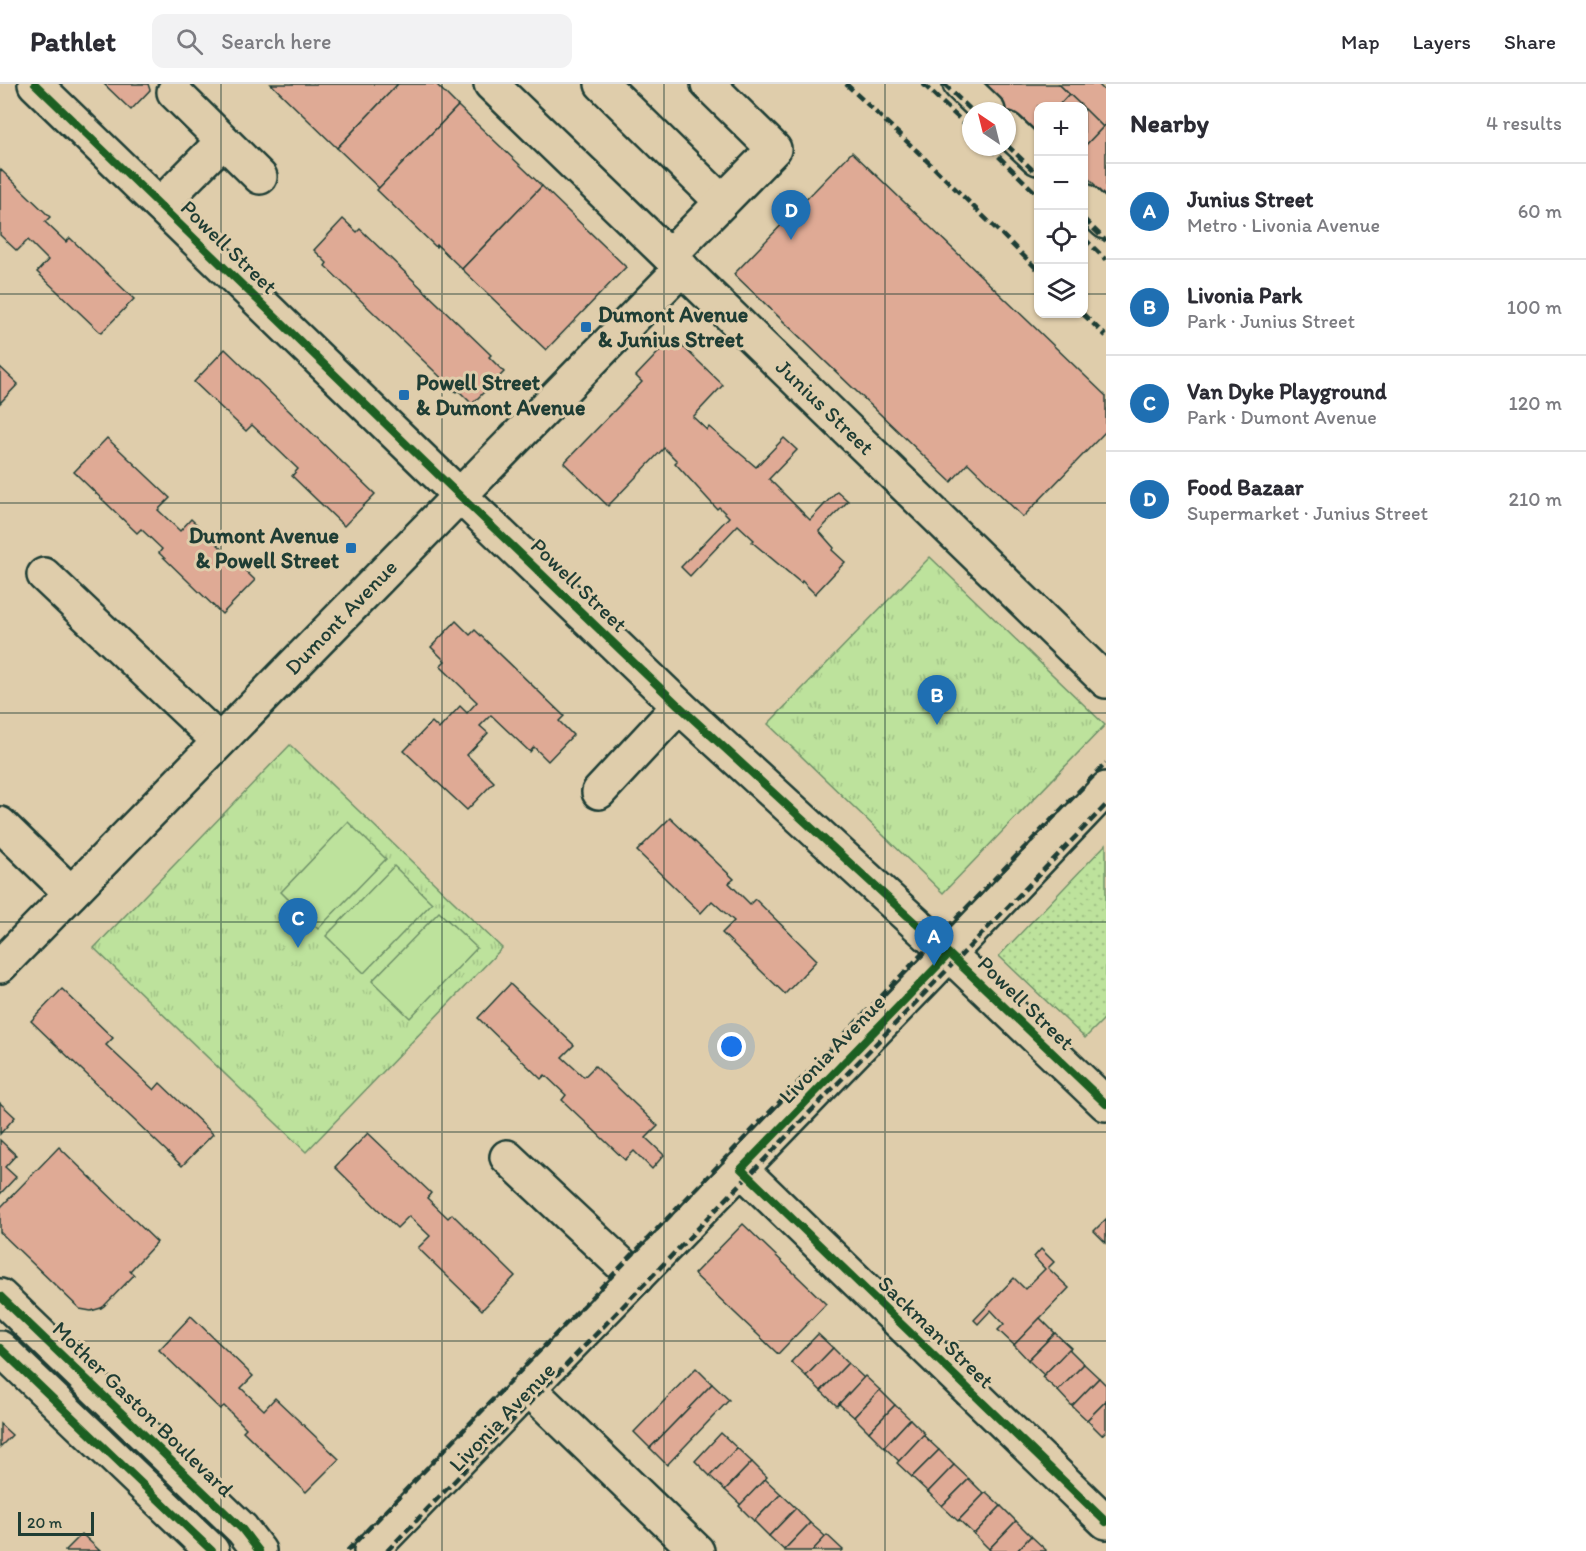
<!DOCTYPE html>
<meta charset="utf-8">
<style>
:root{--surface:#fff;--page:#f2f2f3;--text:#2b2b33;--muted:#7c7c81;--line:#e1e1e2;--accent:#1f6fb2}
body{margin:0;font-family:Itim,sans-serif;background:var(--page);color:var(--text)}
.controls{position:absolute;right:18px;top:18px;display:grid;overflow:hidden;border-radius:12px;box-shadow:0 2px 4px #0004}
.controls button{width:54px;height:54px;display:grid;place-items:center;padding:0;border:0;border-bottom:2px solid var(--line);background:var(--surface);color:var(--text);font:30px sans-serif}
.compass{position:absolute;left:962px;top:18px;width:54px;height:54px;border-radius:50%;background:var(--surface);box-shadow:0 2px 4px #0004;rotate:325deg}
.scale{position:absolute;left:18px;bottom:15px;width:76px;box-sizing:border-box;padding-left:6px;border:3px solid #1f3d34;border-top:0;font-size:16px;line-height:21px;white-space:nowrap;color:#1f3d34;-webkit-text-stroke:4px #dfcdab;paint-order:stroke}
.you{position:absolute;left:732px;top:963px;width:21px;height:21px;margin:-15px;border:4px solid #fff;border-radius:50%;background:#1a73e8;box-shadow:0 0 0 9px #1a73e833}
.badge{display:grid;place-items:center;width:39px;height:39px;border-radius:50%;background:var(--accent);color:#fff;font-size:20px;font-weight:700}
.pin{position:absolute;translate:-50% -50px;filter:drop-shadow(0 2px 3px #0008)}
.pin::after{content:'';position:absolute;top:32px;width:21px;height:18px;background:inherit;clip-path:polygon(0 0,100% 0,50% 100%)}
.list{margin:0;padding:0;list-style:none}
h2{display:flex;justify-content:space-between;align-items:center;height:78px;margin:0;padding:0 24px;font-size:26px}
h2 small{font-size:20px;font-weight:400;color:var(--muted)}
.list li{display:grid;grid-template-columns:39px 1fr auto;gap:18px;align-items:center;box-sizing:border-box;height:96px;padding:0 24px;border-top:2px solid var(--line)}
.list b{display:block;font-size:22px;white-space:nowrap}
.list p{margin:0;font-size:20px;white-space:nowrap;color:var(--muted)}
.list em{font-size:20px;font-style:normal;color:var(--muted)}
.icon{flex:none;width:33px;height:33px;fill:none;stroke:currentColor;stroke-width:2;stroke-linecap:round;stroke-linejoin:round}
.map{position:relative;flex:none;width:1106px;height:1467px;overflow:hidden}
header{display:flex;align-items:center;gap:36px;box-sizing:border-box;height:84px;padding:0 30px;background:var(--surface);border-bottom:2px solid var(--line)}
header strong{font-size:28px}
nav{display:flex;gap:33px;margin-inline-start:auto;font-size:21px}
.search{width:420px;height:54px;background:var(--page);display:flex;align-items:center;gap:15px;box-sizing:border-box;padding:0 21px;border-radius:12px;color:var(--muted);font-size:22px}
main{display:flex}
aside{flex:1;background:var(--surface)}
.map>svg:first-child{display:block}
.grass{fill:url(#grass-tufts);stroke:#6e9068;stroke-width:1.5}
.garden{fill:url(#garden-dots);stroke:#6e9068;stroke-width:1.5}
.pitch{fill:#bde29c;stroke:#6e9068;stroke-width:1.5}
.building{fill:#dfaa95;stroke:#1f3d34;stroke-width:1.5}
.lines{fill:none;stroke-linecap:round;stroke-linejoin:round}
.minor-casing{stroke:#1f3d34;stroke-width:38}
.minor{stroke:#dfcdab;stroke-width:33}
.rail{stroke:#1f3d34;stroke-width:4.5;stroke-dasharray:9 4.5;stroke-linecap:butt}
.cycleway-casing{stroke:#dfcdab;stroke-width:11}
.cycleway{stroke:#1b5e20;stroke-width:8}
.grid{fill:none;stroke:#1f3d34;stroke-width:1.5;stroke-opacity:0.55}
.poi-dot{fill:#1f6fb2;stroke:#dfcdab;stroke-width:2}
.labels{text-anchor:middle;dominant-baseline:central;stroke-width:6;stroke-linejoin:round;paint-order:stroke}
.street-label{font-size:22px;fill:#1f3d34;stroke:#dfcdab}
.poi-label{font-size:22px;font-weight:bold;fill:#1f3d34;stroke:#dfcdab;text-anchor:start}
</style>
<header>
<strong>Pathlet</strong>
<div class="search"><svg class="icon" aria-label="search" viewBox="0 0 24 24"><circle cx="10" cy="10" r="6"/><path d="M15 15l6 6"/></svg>Search here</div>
<nav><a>Map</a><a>Layers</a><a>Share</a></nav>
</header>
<main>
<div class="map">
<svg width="1106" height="1467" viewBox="0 0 1106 1467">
<defs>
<pattern id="grass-tufts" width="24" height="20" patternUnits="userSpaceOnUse" patternTransform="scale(1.5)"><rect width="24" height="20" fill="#bde29c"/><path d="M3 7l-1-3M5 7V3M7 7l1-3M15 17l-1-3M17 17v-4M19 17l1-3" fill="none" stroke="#a2c387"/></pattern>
<pattern id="garden-dots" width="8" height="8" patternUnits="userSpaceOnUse" patternTransform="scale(1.5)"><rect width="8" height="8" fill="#bde29c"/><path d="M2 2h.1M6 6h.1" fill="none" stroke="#a2c387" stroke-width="1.8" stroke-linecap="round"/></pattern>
</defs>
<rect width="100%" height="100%" fill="#dfcdab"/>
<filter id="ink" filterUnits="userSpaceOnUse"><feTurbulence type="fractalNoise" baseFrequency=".0167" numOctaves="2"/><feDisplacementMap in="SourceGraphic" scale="12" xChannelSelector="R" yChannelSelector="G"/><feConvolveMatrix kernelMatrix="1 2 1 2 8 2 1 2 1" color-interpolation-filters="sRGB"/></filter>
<g filter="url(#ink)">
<g class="grass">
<path d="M930 473 1105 641 943 809 768 640Z"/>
<path d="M290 661 502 864 306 1068 94 864Z"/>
</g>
<path class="garden" d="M1106 760V933L1085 954 999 872Z"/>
<g class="pitch">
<path d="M348 738 386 775 318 845 281 808Z"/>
<path d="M394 782 432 819 364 889 326 852Z"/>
<path d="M439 828 477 864 410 934 372 897Z"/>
</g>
<g class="building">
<path d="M104 0H148L150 6 131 26Z"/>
<path d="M271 0H398L337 64Z"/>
<path d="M398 0H436L458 22 379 104 337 64Z"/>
<path d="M977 0H1059L1069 10 1058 22H1038V42L1030 51 1007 29V27H1005Z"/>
<path d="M1059 0H1098L1106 8V40L1103 43Z"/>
<path d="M1069 10 1082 22H1058Z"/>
<path d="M458 22 542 102 462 185 437 161 436 163 377 106Z"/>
<path d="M1085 25 1103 43 1084 63V27Z"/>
<path d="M1106 40V124L1089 108 1095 101 1084 90V63Z"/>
<path d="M852 68 1106 312V347L1023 433 968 379 951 398 734 190Z"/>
<path d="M0 85 50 133 45 138 66 158 70 154 134 215 101 249 37 188 48 176 28 156 17 167 0 151Z"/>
<path d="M542 102 626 183 546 266 462 185Z"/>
<path d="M343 135 357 148 360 145 491 271 489 273 504 288 472 320 458 306 456 308 325 182 327 179 314 166Z"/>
<path d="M673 253 723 301 693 333 707 346 709 343 756 383 784 354 797 366 769 395 810 436 837 407 848 417 819 447 834 464 832 466 845 478 815 510 802 497 801 499 752 458 754 456 738 441 690 492 681 483 729 433 719 423 717 425 675 379 677 377 664 364 608 422 564 379 642 298 636 292Z"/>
<path d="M225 265 375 410 344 442 292 392 298 385 252 341 246 347 194 298Z"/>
<path d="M0 283 18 300 0 319Z"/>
<path d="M107 354 170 414 158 426 180 447 191 435 255 496 222 530 159 469 162 465 141 445 137 449 74 388Z"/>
<path d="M456 537 470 551 475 546 564 632 559 637 573 651 548 677 534 663 530 668 491 631 480 642 488 649 467 671 494 698 467 726 404 667 432 638 439 645 460 622 467 629 477 618 440 582 445 577 431 563Z"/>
<path d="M670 734 734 795 729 799 750 820 755 815 817 876 785 910 722 849 734 837 712 817 701 829 637 767Z"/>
<path d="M510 900 574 961 562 973 584 993 595 982 658 1042 646 1054 664 1071 652 1085 634 1067 625 1076 562 1016 566 1011 545 991 541 995 478 934Z"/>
<path d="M62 905 113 954 106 961 154 1006 160 999 213 1050 182 1082 31 937Z"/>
<path d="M0 1019 15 1033 0 1050Z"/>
<path d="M368 1049 431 1109 427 1114 448 1134 452 1130 515 1192 482 1226 418 1164 430 1152 409 1132 397 1144 335 1083Z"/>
<path d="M0 1056 16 1071 5 1083 16 1093 0 1110Z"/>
<path d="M59 1063 157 1158 130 1187 134 1191 104 1222 101 1224 91 1227 80 1225 0 1148V1124Z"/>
<path d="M1106 1135V1159L1094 1147Z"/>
<path d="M743 1140 826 1220 778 1270 694 1190Z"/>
<path d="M1041 1165 1054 1178 1048 1184 1069 1204 1014 1261 998 1246 1004 1240 991 1226 978 1240 974 1236 1014 1194 1025 1205 1045 1185 1034 1173Z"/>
<path d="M191 1232 253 1292 241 1304 264 1326 275 1314 339 1375 306 1408 243 1347 246 1344 224 1322 220 1325 159 1266Z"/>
<path d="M1040 1234 1055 1249 1028 1276 1014 1261Z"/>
<path d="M1055 1249 1071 1264 1044 1291 1028 1276Z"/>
<path d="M818 1250 833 1264 806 1292 791 1278Z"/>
<path d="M833 1264 848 1279 821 1307 806 1292Z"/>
<path d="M1069 1265 1084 1280 1058 1307 1042 1293Z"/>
<path d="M848 1279 864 1294 837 1322 821 1307Z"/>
<path d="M1084 1280 1099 1294 1072 1322 1058 1307Z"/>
<path d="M696 1284 712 1300 650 1364 634 1348Z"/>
<path d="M865 1292 880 1306 854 1333 839 1320Z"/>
<path d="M1099 1294 1106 1301V1317L1087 1336 1072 1322Z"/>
<path d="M712 1300 729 1316 667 1381 650 1364Z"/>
<path d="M880 1306 895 1321 869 1348 854 1333Z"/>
<path d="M1106 1317V1347L1102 1351 1087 1336Z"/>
<path d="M895 1321 910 1335 884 1363 869 1348Z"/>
<path d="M910 1335 925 1350 899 1377 884 1363Z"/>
<path d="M0 1340 12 1351 0 1363Z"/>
<path d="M721 1349 737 1364 710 1392 695 1377Z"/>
<path d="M923 1351 939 1366 912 1393 897 1379Z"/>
<path d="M737 1364 752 1378 725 1406 710 1392Z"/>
<path d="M939 1366 954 1381 928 1408 912 1393Z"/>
<path d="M752 1378 767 1393 741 1421 725 1406Z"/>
<path d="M954 1381 969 1395 942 1422 928 1408Z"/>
<path d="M765 1395 781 1410 754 1437 739 1422Z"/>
<path d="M969 1395 984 1410 958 1437 942 1422Z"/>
<path d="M986 1408 1001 1422 974 1450 959 1436Z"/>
<path d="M781 1410 796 1424 769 1452 754 1437Z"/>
<path d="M1001 1422 1016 1437 989 1465 974 1450Z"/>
<path d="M796 1424 810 1439 784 1466 769 1452Z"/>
<path d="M1016 1437 1031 1452 1017 1467H991L989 1465Z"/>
<path d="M810 1439 826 1453 812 1467H785L784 1466Z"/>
<path d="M82 1450 100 1467H65Z"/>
<path d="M827 1451 843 1466 842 1467H812Z"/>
<path d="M1031 1452 1046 1466V1467H1017Z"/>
</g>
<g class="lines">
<defs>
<g id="minor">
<path d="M35 0 430 383 679 622 949 870 1106 1020"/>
<path d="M491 0 669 172 1106 597"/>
<path d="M602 0 722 118"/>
<path d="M960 0 988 27"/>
<path d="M174 8 260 93"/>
<path d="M1007 45 1038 74"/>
<path d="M1084 117 1106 138"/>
<path d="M160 121 223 57"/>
<path d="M669 172 774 65 708 0"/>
<path d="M44 491 219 657"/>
<path d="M599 708 679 622"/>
<path d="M0 740 71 809"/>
<path d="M0 882 682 184"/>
<path d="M507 1073 636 1194"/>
<path d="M741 1085 1106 1438"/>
<path d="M0 1212 242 1445 259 1467"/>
<path d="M0 1264 212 1467"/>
<path d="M529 1305 697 1467"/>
<path d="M371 1467 929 891 1106 705"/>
</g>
</defs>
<use href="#minor" class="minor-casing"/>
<use href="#minor" class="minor"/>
<g class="rail">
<path d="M846 0 917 67 1038 186"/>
<path d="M923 0 971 46"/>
<path d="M944 0 972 27"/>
<path d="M1007 61 1038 91"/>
<path d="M989 63 1038 111"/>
<path d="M1084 135 1106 157"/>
<path d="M1084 154 1106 176"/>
<path d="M1083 230 1106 252"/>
<path d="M347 1467 1106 679"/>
<path d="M387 1467 1106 721"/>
</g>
<defs>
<g id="cycleway">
<path d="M35 0 430 383 679 622 949 870 1106 1020"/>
<path d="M949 870 741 1085 1106 1438"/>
<path d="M0 1212 242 1445 259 1467"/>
<path d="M0 1264 212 1467"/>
</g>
</defs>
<use href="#cycleway" class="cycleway-casing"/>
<use href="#cycleway" class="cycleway"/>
</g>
</g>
<path class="grid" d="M221 0V1467M442 0V1467M664 0V1467M885 0V1467M0 210H1038M1084 210H1106M0 419H1106M0 629H1106M0 838H1106M0 1048H1106M0 1257H1106"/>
<g class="poi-dot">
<rect x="580" y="237" width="12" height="12" rx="3"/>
<rect x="398" y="305" width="12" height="12" rx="3"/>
<rect x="345" y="458" width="12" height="12" rx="3"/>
</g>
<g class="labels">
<g class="street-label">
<text transform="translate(229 163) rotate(44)">Powell Street</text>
<text transform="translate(825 323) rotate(44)">Junius Street</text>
<text transform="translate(579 501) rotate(44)">Powell Street</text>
<text transform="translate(341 533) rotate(-46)">Dumont Avenue</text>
<text transform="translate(1026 919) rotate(44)">Powell Street</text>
<text transform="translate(832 965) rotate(-46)">Livonia Avenue</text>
<text transform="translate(936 1248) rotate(44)">Sackman Street</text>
<text transform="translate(143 1325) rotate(44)">Mother Gaston Boulevard</text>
<text transform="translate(502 1333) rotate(-46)">Livonia Avenue</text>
</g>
<g class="poi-label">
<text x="598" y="230">Dumont Avenue<tspan x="598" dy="25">&amp; Junius Street</tspan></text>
<text x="416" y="298">Powell Street<tspan x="416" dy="25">&amp; Dumont Avenue</tspan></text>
<text x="339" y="451" text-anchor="end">Dumont Avenue<tspan x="339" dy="25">&amp; Powell Street</tspan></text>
</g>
</g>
</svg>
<div class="controls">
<button>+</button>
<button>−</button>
<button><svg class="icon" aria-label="locate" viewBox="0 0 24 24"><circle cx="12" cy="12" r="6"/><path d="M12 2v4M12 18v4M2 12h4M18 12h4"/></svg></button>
<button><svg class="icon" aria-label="layers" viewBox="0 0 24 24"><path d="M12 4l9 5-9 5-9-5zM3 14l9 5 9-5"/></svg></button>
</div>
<svg class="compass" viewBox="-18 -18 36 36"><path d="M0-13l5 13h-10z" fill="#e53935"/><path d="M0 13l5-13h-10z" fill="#7c7c81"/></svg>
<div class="scale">20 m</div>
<div class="you"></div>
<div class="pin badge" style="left:934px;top:882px">A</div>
<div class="pin badge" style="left:937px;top:641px">B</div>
<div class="pin badge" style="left:298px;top:864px">C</div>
<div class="pin badge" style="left:791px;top:156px">D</div>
</div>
<aside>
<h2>Nearby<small>4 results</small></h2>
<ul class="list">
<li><span class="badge">A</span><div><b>Junius Street</b><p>Metro · Livonia Avenue</p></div><em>60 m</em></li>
<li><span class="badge">B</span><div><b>Livonia Park</b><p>Park · Junius Street</p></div><em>100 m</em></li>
<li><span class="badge">C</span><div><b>Van Dyke Playground</b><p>Park · Dumont Avenue</p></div><em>120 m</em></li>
<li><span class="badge">D</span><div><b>Food Bazaar</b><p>Supermarket · Junius Street</p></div><em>210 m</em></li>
</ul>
</aside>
</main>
